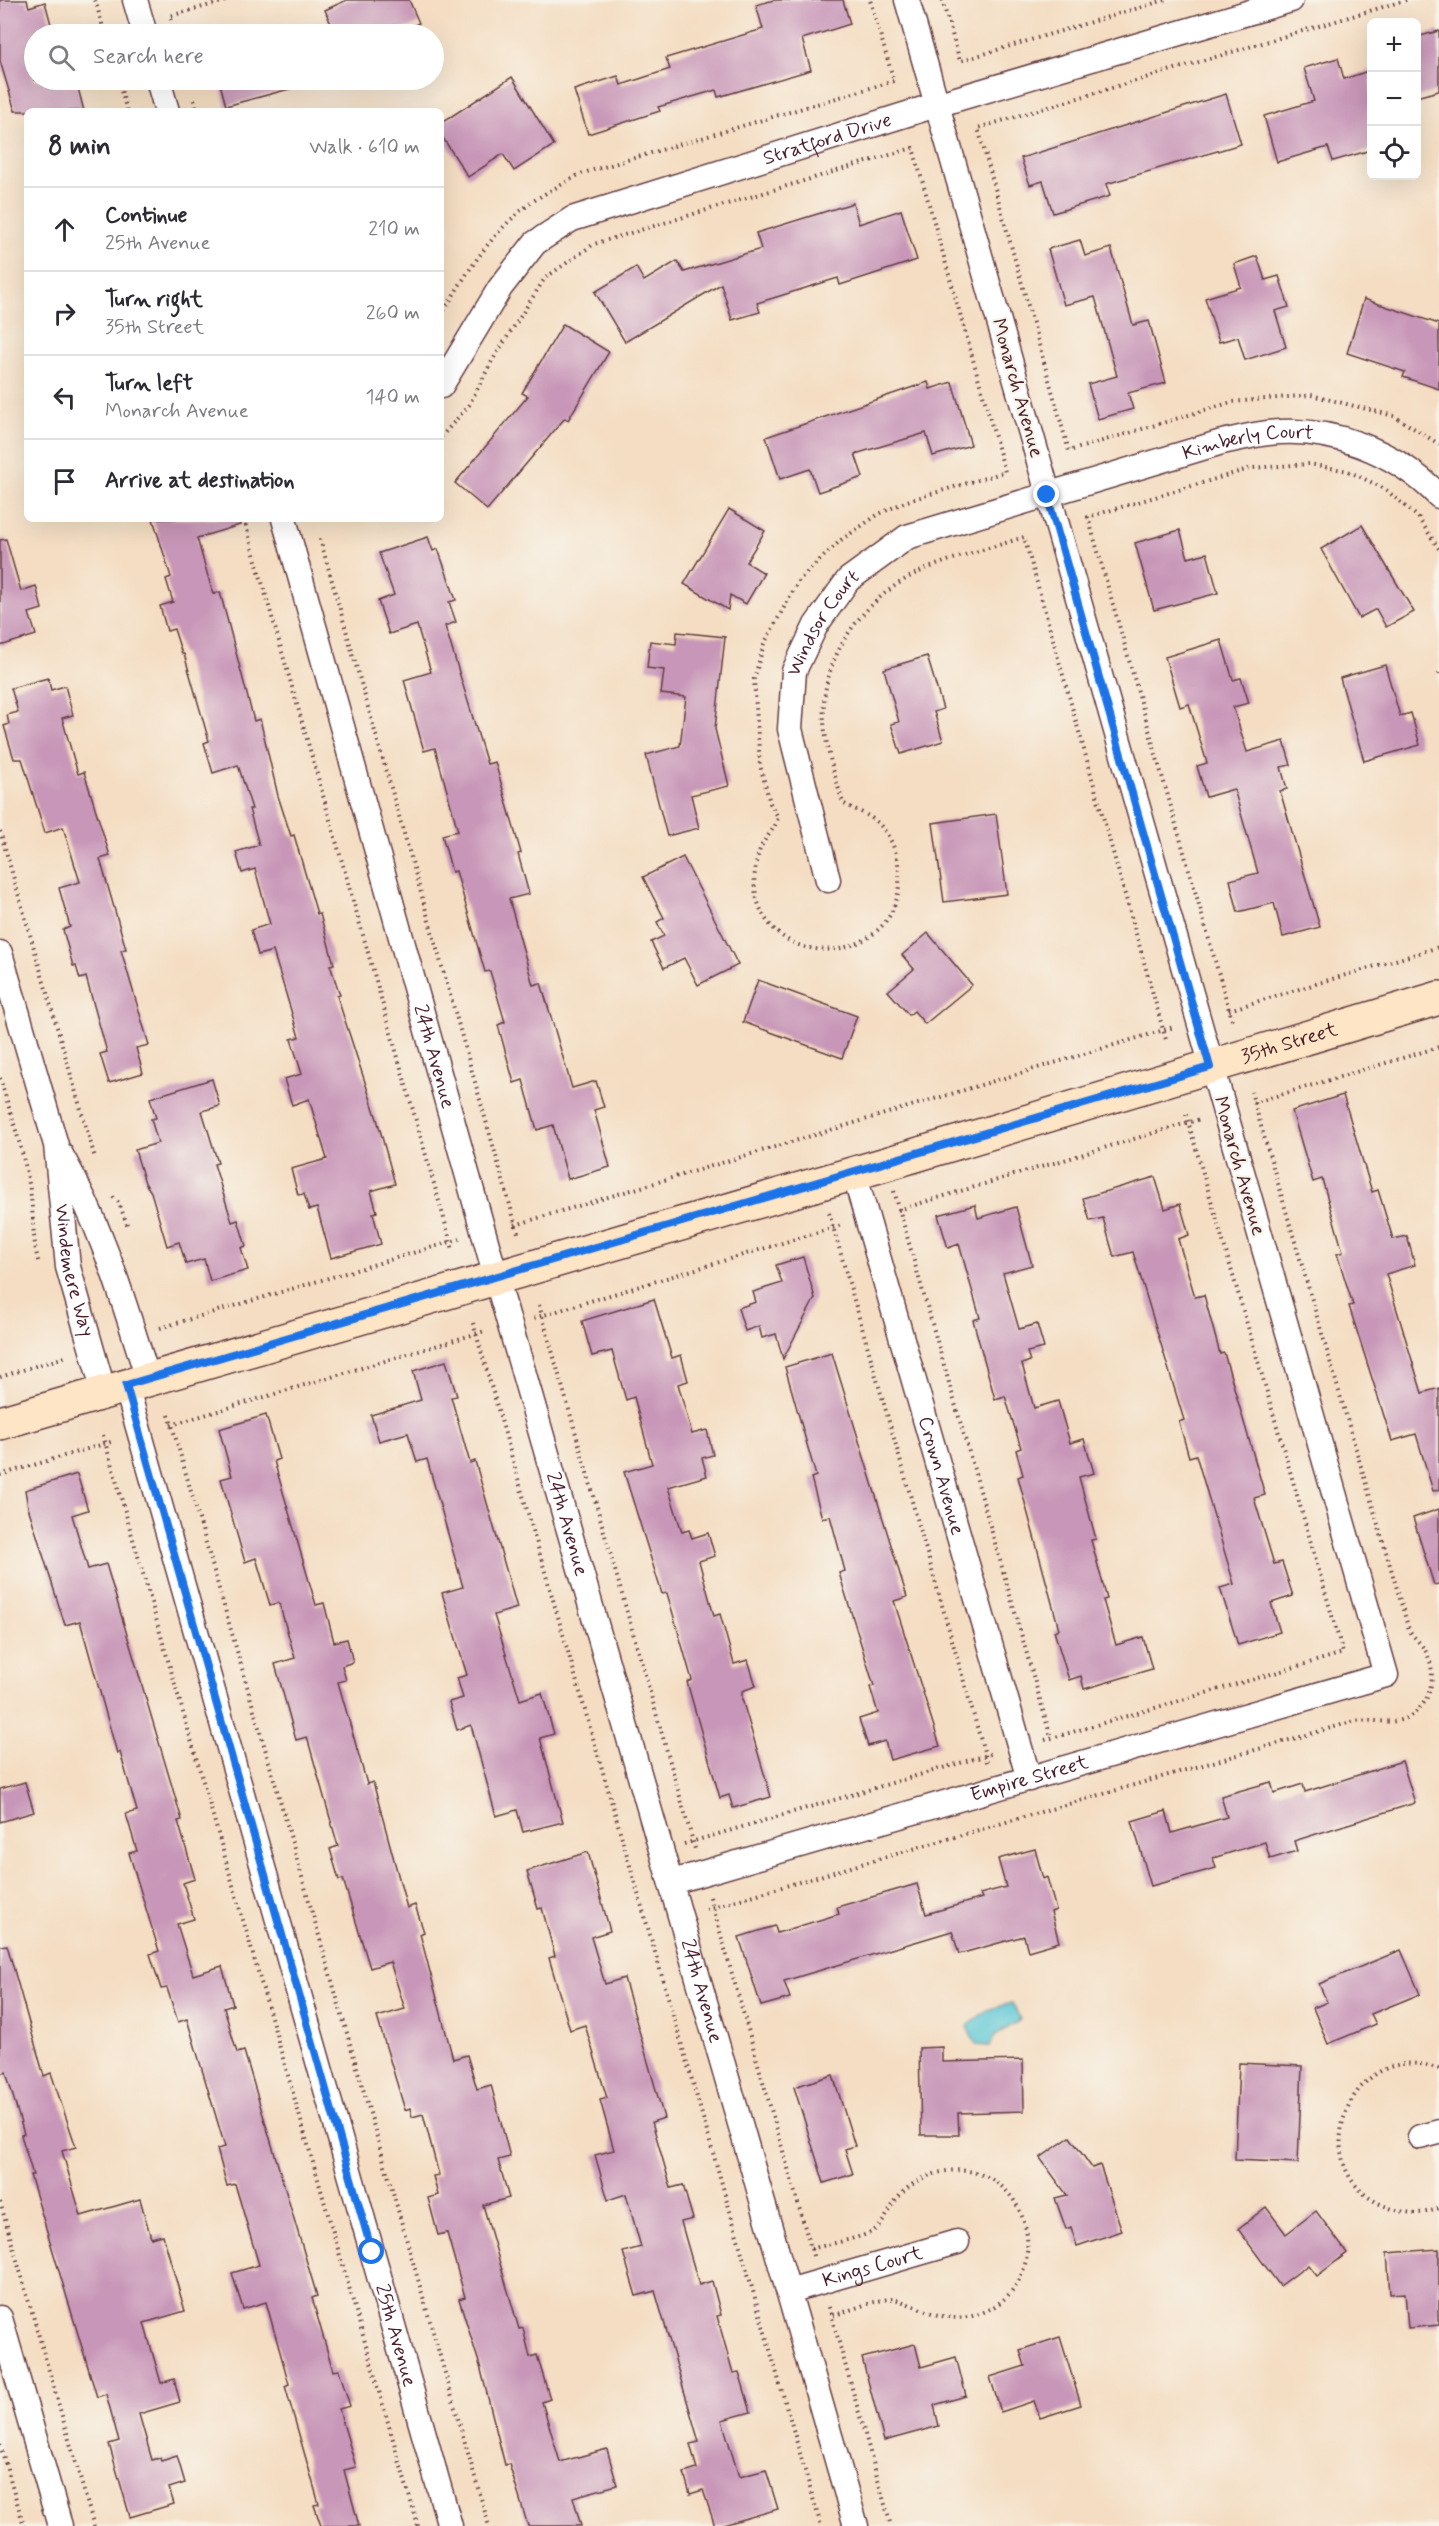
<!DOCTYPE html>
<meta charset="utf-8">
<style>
:root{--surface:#fff;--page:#f7f7f7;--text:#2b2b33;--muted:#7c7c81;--line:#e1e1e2}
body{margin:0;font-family:Mynerve,sans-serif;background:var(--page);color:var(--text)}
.controls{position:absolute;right:18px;top:18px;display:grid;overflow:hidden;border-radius:9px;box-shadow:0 6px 24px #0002}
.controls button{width:54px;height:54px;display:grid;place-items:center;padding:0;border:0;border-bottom:2px solid var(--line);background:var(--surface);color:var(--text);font:30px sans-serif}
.stop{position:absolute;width:18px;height:18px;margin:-14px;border:4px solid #1a73e8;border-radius:50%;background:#fff}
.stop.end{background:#1a73e8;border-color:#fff;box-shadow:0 2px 6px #0008}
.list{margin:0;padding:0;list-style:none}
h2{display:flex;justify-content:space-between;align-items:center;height:78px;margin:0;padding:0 24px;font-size:26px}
h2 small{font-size:20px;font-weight:400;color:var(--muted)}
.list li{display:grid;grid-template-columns:39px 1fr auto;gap:18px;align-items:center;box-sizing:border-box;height:84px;padding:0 24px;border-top:2px solid var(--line)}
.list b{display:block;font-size:22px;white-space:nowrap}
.list p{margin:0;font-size:20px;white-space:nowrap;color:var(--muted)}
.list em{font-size:20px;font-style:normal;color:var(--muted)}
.icon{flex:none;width:33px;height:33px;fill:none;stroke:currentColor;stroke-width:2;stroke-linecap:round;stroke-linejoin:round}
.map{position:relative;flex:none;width:1439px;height:2526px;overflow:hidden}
.search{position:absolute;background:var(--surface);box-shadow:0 6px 24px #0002;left:24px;top:24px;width:420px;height:66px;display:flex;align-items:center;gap:15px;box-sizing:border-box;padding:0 21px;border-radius:33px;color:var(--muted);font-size:22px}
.panel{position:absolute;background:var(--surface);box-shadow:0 6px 24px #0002;left:24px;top:108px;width:420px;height:414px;border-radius:9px}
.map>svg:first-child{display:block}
.water{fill:#5ec9d7;stroke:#547481;stroke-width:1.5}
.building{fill:#c896b8}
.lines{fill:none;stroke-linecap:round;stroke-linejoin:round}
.street-casing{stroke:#643c42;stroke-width:27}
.secondary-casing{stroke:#643c42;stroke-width:36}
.path{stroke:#643c42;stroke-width:4;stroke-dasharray:1.5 4.5;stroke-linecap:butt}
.street{stroke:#fff;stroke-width:24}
.secondary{stroke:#fde5c5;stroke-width:33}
.route{stroke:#1a73e8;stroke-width:8}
.labels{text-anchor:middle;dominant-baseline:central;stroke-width:4.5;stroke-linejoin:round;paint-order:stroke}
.street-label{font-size:20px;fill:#4a1f2b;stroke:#f7f3e8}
</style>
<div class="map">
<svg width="1439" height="2526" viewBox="0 0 1439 2526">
<rect width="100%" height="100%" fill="#f7f3e8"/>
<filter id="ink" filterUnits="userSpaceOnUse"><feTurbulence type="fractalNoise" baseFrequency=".0167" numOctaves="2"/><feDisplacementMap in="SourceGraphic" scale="12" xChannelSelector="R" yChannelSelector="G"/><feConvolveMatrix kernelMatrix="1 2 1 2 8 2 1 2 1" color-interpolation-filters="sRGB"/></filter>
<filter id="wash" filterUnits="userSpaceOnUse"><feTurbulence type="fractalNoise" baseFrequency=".008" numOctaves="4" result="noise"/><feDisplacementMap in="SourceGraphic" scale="24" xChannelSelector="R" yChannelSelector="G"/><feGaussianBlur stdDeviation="1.35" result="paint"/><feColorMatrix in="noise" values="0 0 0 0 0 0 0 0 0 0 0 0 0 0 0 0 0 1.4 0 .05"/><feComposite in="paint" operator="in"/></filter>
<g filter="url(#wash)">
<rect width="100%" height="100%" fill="#f4ddc2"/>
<path class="water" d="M1012 2003 1020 2019 1018 2022 995 2035 990 2046 977 2045 967 2027 987 2010Z"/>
<g id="blocks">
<g class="building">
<path d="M0 0H27L29 7 45 2 52 28 45 30 46 34H34V80H76L84 111H15L0 61Z"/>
<path d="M347 0H409L419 23 393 34H335L325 10Z"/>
<path d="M774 0H843L850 24 802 39 811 70 718 97 716 90 658 107 660 111 588 134 574 90 618 76 621 85 670 69 666 58 763 29 756 5Z"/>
<path d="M1439 31V91L1416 97V37Z"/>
<path d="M1338 58 1344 79 1371 70V150L1333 161 1328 147 1277 162 1264 116 1314 101 1304 68Z"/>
<path d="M512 77 554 145 514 171 503 154 468 177 441 135V123Z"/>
<path d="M219 80H296L297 87 226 106Z"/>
<path d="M1226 94 1241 144 1106 184 1110 196 1053 213 1043 181 1030 185 1021 158Z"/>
<path d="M853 203 859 224 901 210 917 260 840 285 838 278 757 303 760 312 732 320 721 284 625 342 595 292 636 267 644 281 677 261 684 272 761 249 756 233Z"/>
<path d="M1080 240 1085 256 1111 248 1133 325 1149 321 1166 383 1128 393 1133 409 1098 419 1088 384 1117 376 1095 297 1064 305 1048 249Z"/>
<path d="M1257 256 1265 280 1279 276 1289 307 1275 311 1286 347 1245 360 1238 337 1219 342 1205 298 1241 287 1234 264Z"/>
<path d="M1364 299 1439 324V389L1403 377 1405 372 1347 353Z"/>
<path d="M563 324 609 352 568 420 565 418 487 510 455 483 528 396 522 393Z"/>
<path d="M928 382 930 389 952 382 971 445 933 456 926 433 855 454 863 477 818 492 810 469 780 479 766 437Z"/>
<path d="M729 509 765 531 746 562 764 573 746 604 730 595 728 610 684 584Z"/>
<path d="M153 519H239L240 525 197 538 213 594 220 592 254 721 260 719 278 796 291 836 294 835 317 914H320L334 964 330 965 340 995 337 996 377 1119 395 1184 371 1191 377 1212 373 1213 381 1244 331 1258 317 1208 309 1210 304 1194 298 1195 291 1169 327 1159 309 1099 292 1105 284 1079 302 1074 291 1039 299 1037 273 951 258 955 251 930 270 924 255 869 242 873 236 852 259 845 249 809H252L238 765 213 773 204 743 209 741 184 654H182L174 629 167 631 160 606 173 602 166 579 171 577Z"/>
<path d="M1362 525 1414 612 1386 627 1376 609 1359 618 1321 549Z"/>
<path d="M1180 530 1188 558 1207 553 1218 593 1154 610 1135 543Z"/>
<path d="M428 537 433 551 438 549 456 600 449 602 456 622 445 626 487 764 495 762 521 853 518 854 529 894 509 899 533 985 541 983 572 1088 596 1081 604 1107 594 1110 610 1167 568 1179 553 1125 537 1130 523 1080 514 1083 498 1025 505 1022 490 971 485 972 456 871 452 872 442 835 458 831 435 748 424 751 404 680 431 672 417 625 389 634 378 601 394 595 379 553Z"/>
<path d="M6 539 21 591 36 586 42 609 29 613 36 635 0 646V540Z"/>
<path d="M677 632 725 637 715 729 729 786 691 795 699 828 667 836 646 755 680 746 686 697 661 694 664 670 647 668 650 641 676 644Z"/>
<path d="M1221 640 1233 680 1241 678 1249 703 1233 707 1247 752 1284 741 1291 765 1281 767 1287 789 1280 791 1320 927 1283 937 1274 903 1238 912 1230 880 1258 873 1234 789 1206 797 1197 766 1207 763 1189 704 1180 707 1165 657Z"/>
<path d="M927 656 943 709 934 712 943 741 901 754 891 724 899 722 884 669Z"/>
<path d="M1385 665 1400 716 1411 713 1420 745 1364 761 1340 678Z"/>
<path d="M48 678 51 690 65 686 73 715 62 718 78 774 84 772 110 856 100 859 126 949 121 950 149 1045 136 1048 143 1073 109 1083 100 1054 107 1052 86 977 80 979 76 966H73L63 930 70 927 59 888 80 882 63 827 45 833 22 759H14L4 726 9 724 7 715 18 712 11 688Z"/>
<path d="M996 814 1007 894 944 902 933 823Z"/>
<path d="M683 857 738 965 698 985 684 958 664 968 651 942 664 936 657 922 664 918 643 877Z"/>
<path d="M928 933 972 985 925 1024 914 1011 909 1015 888 991 914 969 902 955Z"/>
<path d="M758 980 857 1016 842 1058 743 1022Z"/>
<path d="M212 1079 220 1106 202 1111 218 1163 214 1164 232 1222 238 1220 246 1246 241 1248 248 1270 210 1281 204 1259 186 1264 179 1242 167 1246 151 1192 145 1183 135 1150 158 1143 151 1119 156 1118 150 1098Z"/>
<path d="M1343 1095 1372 1192 1378 1190 1393 1239 1407 1236 1415 1265 1386 1274 1422 1393 1439 1388V1490L1433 1491 1416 1434 1392 1441 1349 1306 1353 1305 1337 1254 1343 1252 1322 1179 1313 1182 1292 1111Z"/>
<path d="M1155 1177 1165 1209 1180 1204 1189 1235 1178 1239 1195 1297 1204 1295 1220 1354 1224 1353 1265 1495 1254 1498 1274 1564 1282 1562 1293 1596 1271 1603 1280 1632 1238 1645 1220 1588 1234 1584 1196 1455 1189 1457 1179 1422 1184 1420 1133 1252 1114 1257 1103 1218 1090 1221 1083 1198Z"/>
<path d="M975 1205 978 1218 1016 1207 1032 1265 1003 1273 1019 1329 1037 1324 1044 1348 1027 1352 1030 1361 1022 1364 1034 1408 1058 1401 1070 1443 1084 1439 1094 1473 1079 1477 1096 1539 1091 1540 1107 1599 1103 1600 1116 1645 1143 1637 1152 1669 1084 1689 1081 1676 1069 1680 1054 1631 1059 1629 1018 1477 1023 1475 1016 1450 1021 1448 1005 1396 995 1399 973 1320 980 1318 959 1244 948 1248 938 1215Z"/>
<path d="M803 1257 815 1298 783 1359 776 1334 762 1338 759 1326 745 1331 738 1308 756 1302 753 1292 782 1283 776 1265Z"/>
<path d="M654 1299 672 1358 681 1355 688 1381 678 1384 692 1434 707 1430 713 1455 702 1458 707 1476 668 1487 682 1532 689 1530 692 1538 708 1533 715 1556 699 1561 714 1616 720 1614 734 1664 748 1660 756 1686 742 1691V1699L771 1797 733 1808 729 1795 720 1798 687 1682 692 1680 667 1593 662 1594 624 1472 652 1464 634 1397 626 1400 612 1351 592 1356 582 1321Z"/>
<path d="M832 1353 907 1597 894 1601 940 1746 890 1760 885 1741 868 1746 859 1719 878 1713 870 1687 874 1686 839 1573 845 1571 830 1516 822 1518 811 1478 816 1476 785 1367Z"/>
<path d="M446 1361 457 1396 451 1397 470 1463 475 1461 517 1608 494 1615 520 1700 542 1693 554 1734 540 1738 563 1822 523 1832 517 1810 496 1816 471 1725 457 1730 449 1702 463 1698 457 1678 467 1675 442 1593 463 1587 427 1459 417 1462 408 1433 379 1441 371 1415 421 1400 413 1371Z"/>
<path d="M266 1415 279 1459 274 1461 316 1605 324 1603 334 1642 347 1639 353 1662 342 1666 346 1680 338 1682 367 1784 373 1782 407 1908 415 1905 424 1932 420 1934 453 2059 467 2055 477 2089 491 2085 510 2157 498 2160 509 2198 483 2205 519 2329 523 2328 530 2357 537 2355 550 2399 542 2402 560 2462 607 2449 617 2485 573 2497 581 2526H528L509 2464 505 2465 480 2366 459 2299 465 2297 447 2233 438 2235 428 2198 438 2195 433 2176 439 2175 423 2114 412 2117 410 2108 405 2110 377 2017 405 2009 390 1962 370 1968 343 1879 339 1880 330 1849 338 1846 307 1737 296 1740 275 1664 295 1658 286 1627 279 1603 270 1605 256 1558 245 1562 227 1500 221 1479 232 1476 219 1429Z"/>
<path d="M77 1474 88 1510 72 1515 88 1569 106 1564 182 1820 178 1821 195 1879 183 1883 194 1919 177 1924 193 1975 222 1966 233 2005 224 2008 237 2053 244 2051 317 2296 312 2298 333 2371 339 2370 350 2406 339 2409 356 2467 344 2470 359 2526H321L314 2505 319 2504 285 2386 289 2384 266 2302 243 2309 232 2273 259 2265 235 2184 227 2186 217 2149 225 2147 187 2019 178 2022 167 1988 161 1989 150 1954 159 1951 129 1853 137 1851 126 1814 137 1811 120 1752 117 1753 80 1621 65 1625 28 1507 25 1490Z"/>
<path d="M1439 1509V1584L1434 1585 1413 1518Z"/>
<path d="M1402 1761 1415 1803 1294 1841 1297 1851 1270 1859 1265 1842 1213 1858 1216 1868 1151 1886 1132 1821 1166 1811 1172 1833 1227 1817 1221 1796 1271 1782 1274 1793 1303 1784 1305 1792Z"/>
<path d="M25 1782 34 1812 0 1822V1789Z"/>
<path d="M1035 1849 1043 1879 1047 1877 1056 1910 1051 1912 1059 1942 1028 1951 1024 1936 959 1954 952 1931 784 1981 790 1998 761 2006 739 1937 775 1926 777 1933 839 1914 837 1907 917 1884 926 1914 982 1898 980 1894 1006 1887 998 1859Z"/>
<path d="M588 1852 610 1931 591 1937 605 1984 624 1978 664 2118 652 2122 671 2188 683 2185 693 2219 681 2222 699 2285 712 2281 721 2315 717 2316 733 2373 739 2372 751 2412 722 2420 739 2477 766 2470 778 2509 720 2526H715L703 2490 690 2494 684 2473 697 2469 690 2444 699 2442 655 2291 636 2296 623 2252 641 2247 626 2194 608 2200 595 2155 614 2150 600 2100 607 2098 585 2025 570 2030 549 1958 555 1956 542 1908 538 1909 527 1871Z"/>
<path d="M7 1945 44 2076 51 2073 76 2147 62 2151 81 2216 140 2199 151 2238 163 2235 185 2311 144 2323 161 2383 174 2379 180 2402 139 2414 152 2460 160 2458 161 2461 177 2456 185 2483 169 2488 174 2504 130 2517 109 2444 119 2441 106 2394 97 2397 30 2175H33L21 2135 24 2134 6 2072 0 2074V1946Z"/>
<path d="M1401 1950 1420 1994 1371 2014 1376 2024 1328 2044 1313 2008 1327 2002 1319 1984Z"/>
<path d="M942 2047V2062L1023 2060 1024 2111 958 2113 959 2135H921L919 2048Z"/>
<path d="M1239 2063 1302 2066 1298 2163 1235 2160Z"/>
<path d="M833 2075 855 2146 845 2149 853 2174 824 2183 794 2087Z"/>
<path d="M1070 2137 1092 2168 1100 2165 1122 2231 1077 2246 1071 2227 1066 2229 1055 2198 1067 2195 1040 2158Z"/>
<path d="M1266 2207 1286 2234 1316 2211 1347 2253 1317 2276 1308 2265 1280 2286 1238 2229Z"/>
<path d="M1439 2249V2325L1408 2328 1405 2293 1390 2294 1387 2253Z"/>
<path d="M1060 2337 1081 2405 1040 2418 1034 2401 1001 2412 990 2377 1025 2366 1020 2350Z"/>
<path d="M915 2344 921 2367 956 2357 966 2396 934 2405 939 2426 884 2441 862 2358Z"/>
</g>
</g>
</g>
<g filter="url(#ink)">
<use href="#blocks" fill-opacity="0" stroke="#643c42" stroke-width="1.5"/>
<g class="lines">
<defs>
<g id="street">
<path d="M135 0 145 34"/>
<path d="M158 80 167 111"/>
<path id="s1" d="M441 386 500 288 535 243 572 219 936 105 1291 0"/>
<path id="s2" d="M284 519 496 1277 856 2526"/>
<path id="s3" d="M828 880 790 729 794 671 816 625 848 580 907 537 1222 442C1237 439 1252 435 1268 433 1331 426 1395 451 1439 496"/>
<path id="s4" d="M0 953 56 1145 68 1267 104 1392"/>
<path d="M60 1153C102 1226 123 1299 148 1379"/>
<path id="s5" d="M854 1173 1029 1779"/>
<path id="s6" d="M126 1385 450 2526"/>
<path id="s7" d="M672 1882 1386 1675 907 0"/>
<path d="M1420 2137 1439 2132"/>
<path id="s8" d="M789 2291 957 2242"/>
<path d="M0 2318 60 2526"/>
</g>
<g id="secondary">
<path id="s9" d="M0 1423 886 1164 1439 998"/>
</g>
</defs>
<use href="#street" class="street-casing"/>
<use href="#secondary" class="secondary-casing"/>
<g class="path">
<path d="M95 0 105 34"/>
<path d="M942 0 960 61 1165 0"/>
<path d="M1406 0 978 128 1069 451 1232 402 1311 395 1394 416 1439 444"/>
<path d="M171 20 170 16 229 0"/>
<path d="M118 80 127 111"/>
<path d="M194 100 197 111"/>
<path d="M441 316C467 272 492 230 535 200 549 191 565 183 580 174L894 81 870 0"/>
<path d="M441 437 469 405 492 361 545 278 594 244 913 148 1005 472 907 501 879 514 841 540 799 580 764 644 754 679 760 765 770 803 778 817C775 830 765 837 760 849 756 860 753 878 755 889 768 979 906 965 899 872 898 854 891 836 878 823 870 815 853 809 843 803 835 776 826 750 824 722 819 660 861 601 915 574 949 558 988 549 1024 537L1166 1040"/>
<path d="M244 519 453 1250"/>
<path d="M320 539 518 1233"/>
<path d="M1439 673V674"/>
<path d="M0 831 95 1158"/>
<path d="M1229 1010 1439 947"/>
<path d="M1232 1020 1088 517 1252 468 1309 464 1348 471 1385 489 1418 517 1439 549"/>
<path d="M0 1078C11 1115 24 1152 30 1190 34 1215 32 1240 39 1264"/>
<path d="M1253 1103 1439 1047"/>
<path d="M894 1191 1051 1738"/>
<path d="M113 1197 119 1203 128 1227"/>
<path d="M898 1210 1200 1119"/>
<path d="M829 1213 988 1765"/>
<path d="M515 1225 1174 1027"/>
<path d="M539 1305 695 1849"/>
<path d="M534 1318 842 1225"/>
<path d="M473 1323 821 2526"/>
<path d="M160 1328 460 1239"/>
<path d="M0 1377 68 1356"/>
<path d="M169 1415 489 2526"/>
<path d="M171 1425 485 1331"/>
<path d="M103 1435 418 2526"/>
<path d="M0 1475 114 1441"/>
<path d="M1045 1740 1343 1653 1185 1111"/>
<path d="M684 1844 994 1753"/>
<path d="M710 1897 814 2259"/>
<path d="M706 1909 1355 1721C1369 1719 1383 1723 1396 1721 1426 1716 1439 1682 1428 1656 1424 1646 1415 1639 1409 1630L1251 1092"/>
<path d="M1439 2069C1349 2034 1296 2176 1390 2208 1407 2214 1423 2215 1439 2208"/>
<path d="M0 2202 94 2526"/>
<path d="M811 2249C827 2244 865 2238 876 2229 884 2222 889 2211 894 2203 907 2184 926 2174 947 2171 1031 2160 1061 2283 979 2314 956 2322 936 2316 914 2306 908 2304 898 2299 892 2299 876 2299 847 2312 831 2316"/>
<path d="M829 2307 891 2526"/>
<path d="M0 2445 24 2526"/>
</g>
<use href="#street" class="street"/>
<use href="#secondary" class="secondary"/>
</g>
</g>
<g class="lines" filter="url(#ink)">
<path class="route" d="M372 2252 126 1385 1210 1067 1047 495"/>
</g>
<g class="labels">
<g class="street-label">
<text stroke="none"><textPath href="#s1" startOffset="483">Stratford Drive</textPath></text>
<text transform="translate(1017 388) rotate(74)">Monarch Avenue</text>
<text stroke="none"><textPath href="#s3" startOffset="748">Kimberly Court</textPath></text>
<text stroke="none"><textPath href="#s3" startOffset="270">Windsor Court</textPath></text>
<text stroke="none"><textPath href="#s9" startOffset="1344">35th Street</textPath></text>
<text stroke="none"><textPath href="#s2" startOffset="558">24th Avenue</textPath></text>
<text transform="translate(1239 1166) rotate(74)">Monarch Avenue</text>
<text stroke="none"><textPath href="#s4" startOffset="327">Windemere Way</textPath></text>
<text stroke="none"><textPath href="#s5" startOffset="315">Crown Avenue</textPath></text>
<text stroke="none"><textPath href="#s2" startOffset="1044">24th Avenue</textPath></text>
<text stroke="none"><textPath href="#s7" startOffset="372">Empire Street</textPath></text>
<text stroke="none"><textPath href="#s2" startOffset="1530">24th Avenue</textPath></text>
<text stroke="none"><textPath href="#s8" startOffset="87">Kings Court</textPath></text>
<text stroke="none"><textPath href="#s6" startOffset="988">25th Avenue</textPath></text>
</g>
</g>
</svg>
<div class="controls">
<button>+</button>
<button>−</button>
<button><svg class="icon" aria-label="locate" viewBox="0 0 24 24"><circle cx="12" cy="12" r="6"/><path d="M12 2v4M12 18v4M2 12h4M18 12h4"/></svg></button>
</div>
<div class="stop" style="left:372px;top:2252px"></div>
<div class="stop end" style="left:1047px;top:495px"></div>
<div class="search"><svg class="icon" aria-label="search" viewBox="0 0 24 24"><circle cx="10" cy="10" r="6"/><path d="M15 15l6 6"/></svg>Search here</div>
<section class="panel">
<h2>8 min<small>Walk · 610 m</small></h2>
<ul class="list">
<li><svg class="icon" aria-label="ahead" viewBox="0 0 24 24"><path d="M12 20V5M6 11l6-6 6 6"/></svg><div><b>Continue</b><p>25th Avenue</p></div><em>210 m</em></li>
<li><svg class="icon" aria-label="right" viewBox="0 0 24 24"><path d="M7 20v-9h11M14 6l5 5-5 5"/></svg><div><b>Turn right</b><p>35th Street</p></div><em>260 m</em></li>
<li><svg class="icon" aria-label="left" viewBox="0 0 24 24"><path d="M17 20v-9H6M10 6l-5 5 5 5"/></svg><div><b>Turn left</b><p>Monarch Avenue</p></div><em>140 m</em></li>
<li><svg class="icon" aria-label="arrive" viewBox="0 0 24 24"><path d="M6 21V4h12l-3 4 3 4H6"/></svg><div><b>Arrive at destination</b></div></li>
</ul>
</section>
</div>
